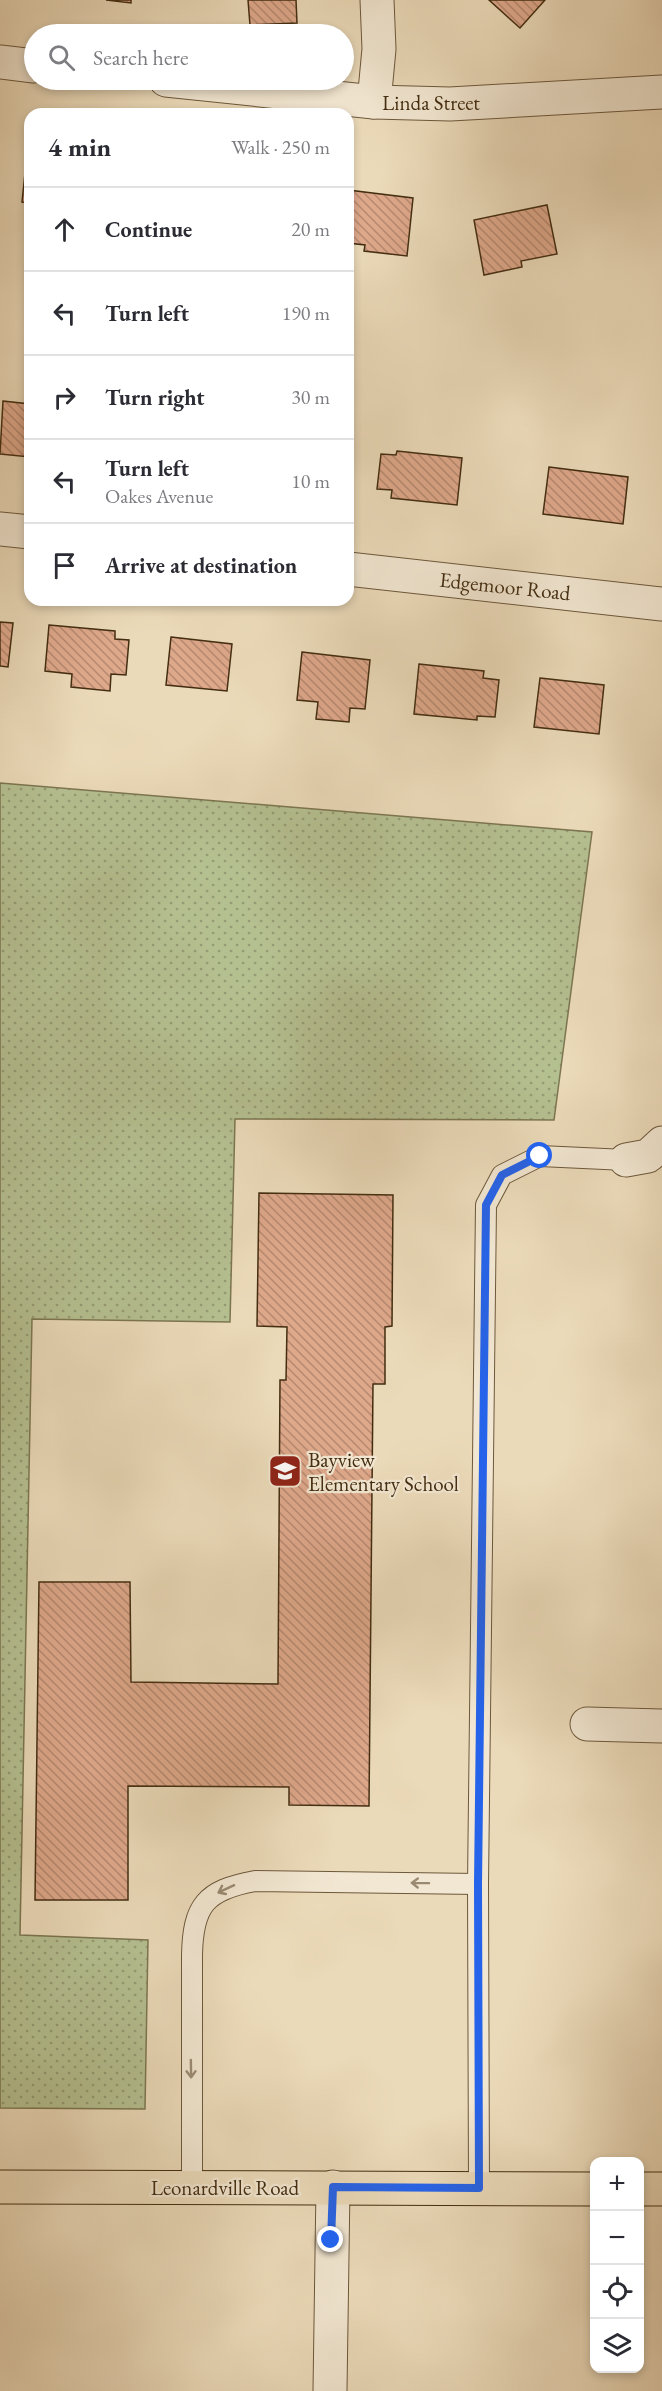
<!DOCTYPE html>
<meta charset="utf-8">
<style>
:root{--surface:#fff;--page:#f7f7f7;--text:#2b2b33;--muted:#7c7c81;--line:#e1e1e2}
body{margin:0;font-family:"EB Garamond",serif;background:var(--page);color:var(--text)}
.controls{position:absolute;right:18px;bottom:18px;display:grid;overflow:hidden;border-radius:12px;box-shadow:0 3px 9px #0003}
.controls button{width:54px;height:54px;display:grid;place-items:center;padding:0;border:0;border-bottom:2px solid var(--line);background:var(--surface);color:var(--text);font:30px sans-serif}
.stop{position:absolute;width:18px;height:18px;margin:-14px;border:4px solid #2563eb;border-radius:50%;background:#fff}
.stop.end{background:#2563eb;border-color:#fff;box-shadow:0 2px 6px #0008}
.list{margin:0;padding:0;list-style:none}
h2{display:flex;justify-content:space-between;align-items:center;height:78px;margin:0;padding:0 24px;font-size:26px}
h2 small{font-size:20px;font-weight:400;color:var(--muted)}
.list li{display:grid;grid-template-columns:39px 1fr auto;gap:18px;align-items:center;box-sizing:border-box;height:84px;padding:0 24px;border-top:2px solid var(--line)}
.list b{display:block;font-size:22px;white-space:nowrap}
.list p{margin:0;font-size:20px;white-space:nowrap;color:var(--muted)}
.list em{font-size:20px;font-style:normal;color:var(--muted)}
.icon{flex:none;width:33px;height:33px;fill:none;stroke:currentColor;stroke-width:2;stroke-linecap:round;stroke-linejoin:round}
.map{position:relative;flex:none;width:662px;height:2391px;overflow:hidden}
.search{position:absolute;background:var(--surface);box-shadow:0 3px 9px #0003;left:24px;top:24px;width:330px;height:66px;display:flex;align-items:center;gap:15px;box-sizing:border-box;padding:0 21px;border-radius:33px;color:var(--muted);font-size:22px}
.panel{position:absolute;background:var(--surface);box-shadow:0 3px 9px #0003;left:24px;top:108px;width:330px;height:498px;border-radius:18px}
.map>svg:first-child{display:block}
.park{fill:url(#park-dots);stroke:#7c7651;stroke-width:1.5}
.building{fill:url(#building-back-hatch);stroke:#432d11;stroke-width:1.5}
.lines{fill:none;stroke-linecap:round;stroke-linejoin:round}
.lane-casing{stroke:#6d583b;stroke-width:22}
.street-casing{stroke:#6d583b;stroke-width:35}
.primary-casing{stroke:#432d11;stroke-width:35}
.lane{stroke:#f2e7d2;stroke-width:20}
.street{stroke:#f2e7d2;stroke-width:33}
.primary{stroke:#ebdab9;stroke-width:33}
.oneway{stroke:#9a8a72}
.route{stroke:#2563eb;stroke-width:8}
.labels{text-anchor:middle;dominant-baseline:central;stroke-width:4.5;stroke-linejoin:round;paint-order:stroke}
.street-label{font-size:21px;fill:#432d11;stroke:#f2e7d2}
.poi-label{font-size:21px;fill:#432d11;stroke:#f2e7d2;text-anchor:start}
</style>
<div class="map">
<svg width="662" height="2391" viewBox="0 0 662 2391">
<defs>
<pattern id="park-dots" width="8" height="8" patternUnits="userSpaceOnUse" patternTransform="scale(1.5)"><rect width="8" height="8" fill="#b5c091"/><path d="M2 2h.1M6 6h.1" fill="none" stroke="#959c75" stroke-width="1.8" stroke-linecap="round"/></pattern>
<pattern id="building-back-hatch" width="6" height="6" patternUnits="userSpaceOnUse" patternTransform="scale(1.5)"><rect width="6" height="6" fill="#dea88b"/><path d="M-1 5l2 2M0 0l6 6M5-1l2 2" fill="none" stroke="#b68970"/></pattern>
</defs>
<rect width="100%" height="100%" fill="#ebdab9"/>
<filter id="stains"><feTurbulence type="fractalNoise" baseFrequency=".00333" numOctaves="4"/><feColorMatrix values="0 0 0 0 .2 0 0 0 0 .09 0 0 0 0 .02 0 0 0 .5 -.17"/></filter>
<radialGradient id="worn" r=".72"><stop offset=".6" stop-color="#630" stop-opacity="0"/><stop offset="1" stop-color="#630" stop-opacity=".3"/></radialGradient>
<path class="park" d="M0 783 592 832 554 1120 235 1119 230 1322 32 1319 20 1935 148 1940 145 2109 0 2108Z"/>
<g class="building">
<path d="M106 0H131V3Z"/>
<path d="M248 0H296L297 23 250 25Z"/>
<path d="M489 0H545L520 28Z"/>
<path d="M27 154 30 155V203L22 202Z"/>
<path d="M348 190 413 198 407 256 364 251 365 245 348 243Z"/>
<path d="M547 205 557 254 521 261 522 267 484 275 474 220Z"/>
<path d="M3 401 30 404V457L0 454Z"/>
<path d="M397 451 462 458 457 505 391 498 392 490 377 489 381 454 396 455Z"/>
<path d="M549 467 628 477 623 524 543 514Z"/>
<path d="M0 622 13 623 8 667 0 666Z"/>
<path d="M49 625 115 631V639L129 640 126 675 111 674 110 691 71 687 72 674 45 671Z"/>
<path d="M171 637 232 644 227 691 166 685Z"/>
<path d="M302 652 370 660 365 709 350 708 349 722 316 719 318 702 297 700Z"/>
<path d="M419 664 484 671 483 678 499 680 495 717 477 716V720L414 714Z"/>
<path d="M540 678 604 685 599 734 534 727Z"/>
<path d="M259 1193 393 1195 392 1326 385 1327V1384H373L369 1806 289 1805V1787L128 1786V1900H35L39 1582H130L131 1682 278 1684 280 1380H286L287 1327 257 1326Z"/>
</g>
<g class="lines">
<defs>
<g id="lane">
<path d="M192 2187V1955C193 1906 205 1890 255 1881L478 1884"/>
<path d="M479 2188 478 1884 486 1205 502 1175 540 1156 626 1160"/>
</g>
<g id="street">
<path d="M0 62 34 66"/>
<path d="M166 80 374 102 450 104 662 92"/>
<path d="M374 102 379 49 377 0"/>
<path d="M0 529 30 532"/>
<path d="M348 569 662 604"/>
<path d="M626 1160 648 1156 662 1143"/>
<path d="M587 1724 662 1726"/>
<path d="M330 2391 333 2187"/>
</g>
<g id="primary">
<path d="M0 2187 594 2189"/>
<path d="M640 2189H662"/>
</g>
</defs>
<use href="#lane" class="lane-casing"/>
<use href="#street" class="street-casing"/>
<use href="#primary" class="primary-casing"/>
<use href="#lane" class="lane"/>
<use href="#street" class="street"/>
<use href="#primary" class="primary"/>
</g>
<defs><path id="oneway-shaft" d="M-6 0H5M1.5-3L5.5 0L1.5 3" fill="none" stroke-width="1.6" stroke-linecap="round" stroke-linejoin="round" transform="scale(1.5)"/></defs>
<g class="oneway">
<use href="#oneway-shaft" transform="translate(420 1883) rotate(-179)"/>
<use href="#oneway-shaft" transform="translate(226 1889) rotate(155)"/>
<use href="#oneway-shaft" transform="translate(191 2069) rotate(89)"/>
</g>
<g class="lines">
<path class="route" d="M331 2240 333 2187 479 2188 478 1884 486 1205 502 1175 540 1156"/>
</g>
<defs>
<symbol id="school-square" viewBox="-11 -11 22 22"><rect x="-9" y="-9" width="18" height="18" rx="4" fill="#8f2418" stroke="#f2e7d2"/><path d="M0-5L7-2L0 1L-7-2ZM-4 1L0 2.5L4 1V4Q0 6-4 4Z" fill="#fff"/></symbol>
</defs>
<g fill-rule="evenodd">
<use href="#school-square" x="266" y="1452" width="38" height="38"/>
</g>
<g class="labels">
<g class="street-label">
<text x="431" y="102">Linda Street</text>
<text transform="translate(505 586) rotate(6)">Edgemoor Road</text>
<text x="225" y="2187">Leonardville Road</text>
</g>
<g class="poi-label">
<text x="308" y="1459">Bayview<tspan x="308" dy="24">Elementary School</tspan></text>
</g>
</g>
<rect width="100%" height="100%" filter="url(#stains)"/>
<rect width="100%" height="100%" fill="url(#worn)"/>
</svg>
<div class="controls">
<button>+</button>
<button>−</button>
<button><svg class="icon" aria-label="locate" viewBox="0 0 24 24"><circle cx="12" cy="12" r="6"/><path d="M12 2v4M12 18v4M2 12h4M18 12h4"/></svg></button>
<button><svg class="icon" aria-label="layers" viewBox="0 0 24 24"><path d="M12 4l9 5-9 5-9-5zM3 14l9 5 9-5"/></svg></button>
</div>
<div class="stop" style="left:540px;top:1156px"></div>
<div class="stop end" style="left:331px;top:2240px"></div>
<div class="search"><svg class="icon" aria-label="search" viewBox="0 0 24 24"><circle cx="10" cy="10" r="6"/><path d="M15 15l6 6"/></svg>Search here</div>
<section class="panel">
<h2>4 min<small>Walk · 250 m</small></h2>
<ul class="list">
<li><svg class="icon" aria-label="ahead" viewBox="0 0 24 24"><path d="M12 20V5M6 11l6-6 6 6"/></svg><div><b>Continue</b></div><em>20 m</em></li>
<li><svg class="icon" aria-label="left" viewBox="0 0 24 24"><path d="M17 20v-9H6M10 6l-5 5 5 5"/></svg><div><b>Turn left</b></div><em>190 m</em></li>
<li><svg class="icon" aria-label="right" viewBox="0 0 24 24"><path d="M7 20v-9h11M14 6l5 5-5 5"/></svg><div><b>Turn right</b></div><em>30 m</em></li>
<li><svg class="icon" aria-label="left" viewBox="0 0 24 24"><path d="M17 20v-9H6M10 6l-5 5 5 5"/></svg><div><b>Turn left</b><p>Oakes Avenue</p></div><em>10 m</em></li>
<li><svg class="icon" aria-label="arrive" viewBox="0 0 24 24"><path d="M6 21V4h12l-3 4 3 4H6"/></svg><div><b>Arrive at destination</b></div></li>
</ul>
</section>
</div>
